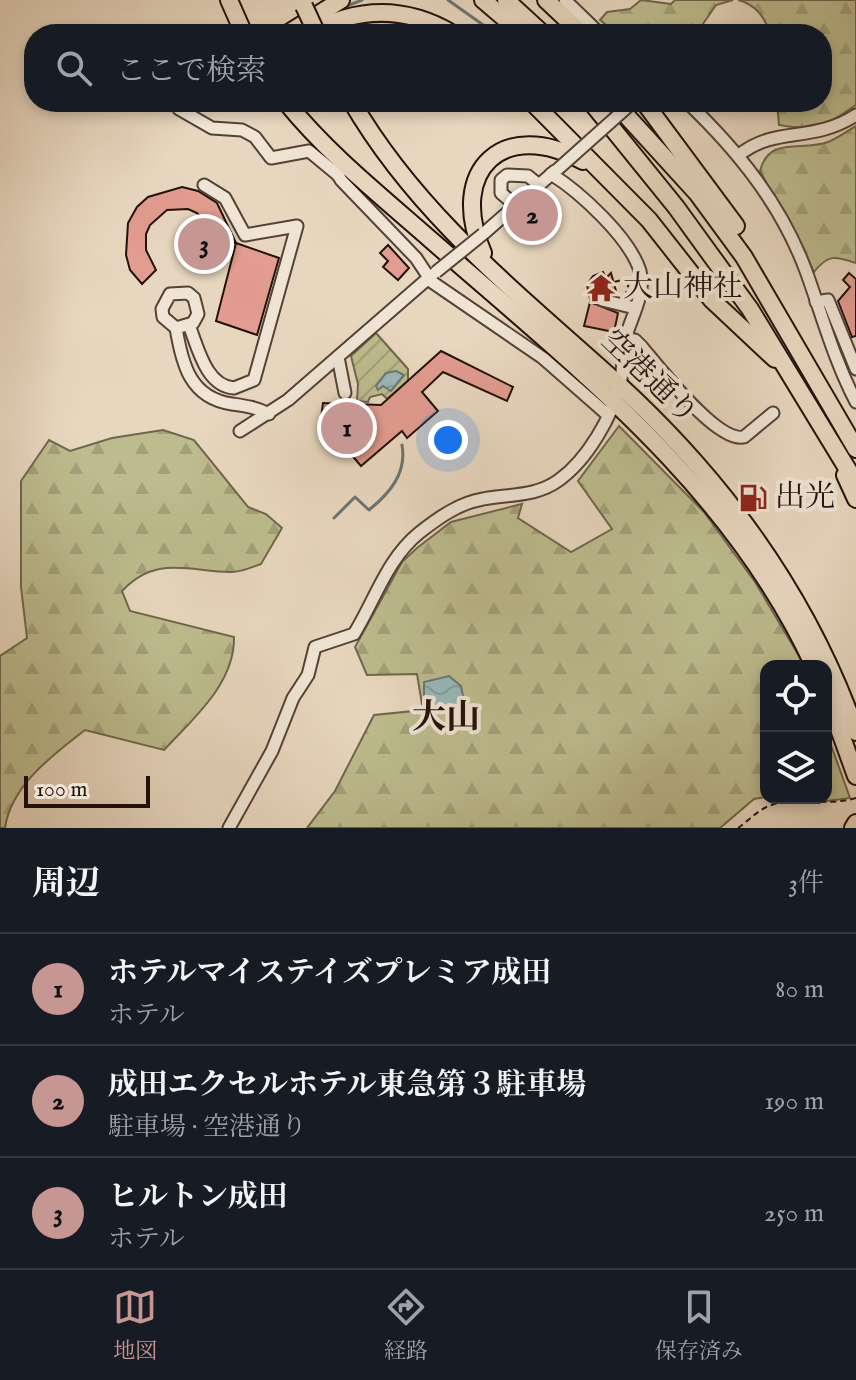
<!DOCTYPE html>
<html lang="ja">
<meta charset="utf-8">
<style>
:root{--surface:#171b24;--page:#242831;--text:#f1f3f6;--muted:#9ea1a6;--line:#363941;--accent:#c59692}
body{margin:0;font-family:"IM FELL English","Noto Serif JP",serif;background:var(--page);color:var(--text)}
.controls{position:absolute;right:24px;bottom:24px;display:grid;overflow:hidden;border-radius:16px;box-shadow:0 4px 12px #0003}
.controls button{width:72px;height:72px;display:grid;place-items:center;padding:0;border:0;border-bottom:2px solid var(--line);background:var(--surface);color:var(--text);font:40px sans-serif}
.scale{position:absolute;left:24px;bottom:20px;width:126px;box-sizing:border-box;padding-left:8px;border:4px solid #23110a;border-top:0;font-size:22px;line-height:28px;white-space:nowrap;color:#23110a;-webkit-text-stroke:6px #f0e5d5;paint-order:stroke}
.you{position:absolute;left:448px;top:440px;width:28px;height:28px;margin:-20px;border:6px solid #fff;border-radius:50%;background:#1a73e8;box-shadow:0 0 0 12px #1a73e833}
.badge{display:grid;place-items:center;width:52px;height:52px;border-radius:50%;background:var(--accent);color:#111;font-size:26px;font-weight:700}
.pin{position:absolute;translate:-50% -50%;border:4px solid #fff;box-shadow:0 2px 8px #0006}
.list{margin:0;padding:0;list-style:none}
h2{display:flex;justify-content:space-between;align-items:center;height:104px;margin:0;padding:0 32px;font-size:34px}
h2 small{font-size:26px;font-weight:400;color:var(--muted)}
.list li{display:grid;grid-template-columns:52px 1fr auto;gap:24px;align-items:center;box-sizing:border-box;height:112px;padding:0 32px;border-top:2px solid var(--line)}
.list b{display:block;font-size:30px;white-space:nowrap}
.list p{margin:0;font-size:26px;white-space:nowrap;color:var(--muted)}
.list em{font-size:26px;font-style:normal;color:var(--muted)}
.icon{flex:none;width:44px;height:44px;fill:none;stroke:currentColor;stroke-width:2;stroke-linecap:round;stroke-linejoin:round}
.map{position:relative;flex:none;width:856px;height:828px;overflow:hidden}
.search{position:absolute;background:var(--surface);box-shadow:0 4px 12px #0003;left:24px;right:24px;top:24px;height:88px;display:flex;align-items:center;gap:20px;box-sizing:border-box;padding:0 28px;border-radius:32px;color:var(--muted);font-size:30px}
.sheet{height:440px;background:var(--surface)}
nav{display:flex;justify-content:space-around;align-items:center;box-sizing:border-box;height:112px;border-top:2px solid var(--line);background:var(--surface);font-size:22px;color:var(--muted)}
nav a{display:grid;justify-items:center;gap:4px}
nav .on{color:var(--accent)}
.map>svg:first-child{display:block}
.forest{fill:url(#forest-firs);stroke:#70664c;stroke-width:2}
.garden{fill:url(#garden-furrows);stroke:#70664c;stroke-width:2}
.water{fill:url(#water-waves);stroke:#6a7574;stroke-width:2}
.lines{fill:none;stroke-linecap:round;stroke-linejoin:round}
.stream{stroke:#6a7574;stroke-width:3}
.building{fill:#e29c90;stroke:#23110a;stroke-width:2}
.minor-tunnel{stroke:#cab9a4;stroke-width:11;stroke-dasharray:11 5.5;stroke-linecap:butt}
.minor-casing{stroke:#544237;stroke-width:15}
.highway-casing{stroke:#23110a;stroke-width:20}
.path{stroke:#23110a;stroke-width:2;stroke-dasharray:6 4;stroke-linecap:butt}
.minor{stroke:#f0e5d5;stroke-width:11}
.highway{stroke:#e8d7bf;stroke-width:16}
.minor-bridge-casing{stroke:#544237;stroke-width:15;stroke-linecap:butt}
.highway-bridge-casing{stroke:#23110a;stroke-width:20;stroke-linecap:butt}
.minor-bridge{stroke:#f0e5d5;stroke-width:11}
.highway-bridge{stroke:#e8d7bf;stroke-width:16}
.labels{text-anchor:middle;dominant-baseline:central;stroke-width:8;stroke-linejoin:round;paint-order:stroke}
.poi-label{font-size:30px;fill:#23110a;stroke:#f0e5d5;text-anchor:start}
.street-label{font-size:30px;fill:#23110a;stroke:#f0e5d5}
.quarter-label{font-size:34px;font-weight:bold;fill:#23110a;stroke:#f0e5d5}
</style>
<div class="map">
<svg width="856" height="828" viewBox="0 0 856 828">
<defs>
<pattern id="forest-firs" width="22" height="20" patternUnits="userSpaceOnUse" patternTransform="scale(2)"><rect width="22" height="20" fill="#bdbc8e"/><path d="M5 1l3.5 6h-7zM16 11l3.5 6h-7z" fill="#a2a179"/></pattern>
<pattern id="garden-furrows" width="10" height="10" patternUnits="userSpaceOnUse" patternTransform="scale(2)"><rect width="10" height="10" fill="#bdbc8e"/><path d="M-1 1l2-2M0 10L10 0M9 11l2-2" fill="none" stroke="#a2a179"/></pattern>
<pattern id="water-waves" width="16" height="10" patternUnits="userSpaceOnUse" patternTransform="scale(2)"><rect width="16" height="10" fill="#99b8ba"/><path d="M0 5q4-4 8 0t8 0" fill="none" stroke="#849d9f"/></pattern>
</defs>
<rect width="100%" height="100%" fill="#e8d7bf"/>
<filter id="stains"><feTurbulence type="fractalNoise" baseFrequency=".0025" numOctaves="4"/><feColorMatrix values="0 0 0 0 .2 0 0 0 0 .09 0 0 0 0 .02 0 0 0 .5 -.17"/></filter>
<radialGradient id="worn" r=".72"><stop offset=".6" stop-color="#630" stop-opacity="0"/><stop offset="1" stop-color="#630" stop-opacity=".3"/></radialGradient>
<g class="forest">
<path d="M641 0 671 4 675 0H733L716 5 696 34H617L600 20 607 12 630 9Z"/>
<path d="M738 0H856V105C823 127 820 132 779 125L777 102H822V34H770C766 18 755 4 738 0Z"/>
<path d="M856 126V263C835 256 828 254 814 272L760 171C769 135 802 152 828 142 838 138 847 131 856 126Z"/>
<path d="M619 426 704 512 755 582 799 656 803 666H766V797L754 799 720 828H307L335 791 374 715 423 710 417 674 367 675 355 647 402 562 417 548 451 522 522 504 518 518 571 552 612 529 578 481Z"/>
<path d="M163 430 194 440 248 507 266 514 282 528 261 564C252 567 240 573 230 572 188 571 156 555 122 591L130 611 234 637C235 683 194 718 164 750L85 730C53 755 11 785 5 828H0V656L27 638 21 587V481L49 440 70 451 112 438Z"/>
<path d="M826 731 850 798 812 803 795 798H826Z"/>
</g>
<path class="garden" d="M376 333 408 369V381L387 399 382 394 370 397 368 402 357 401 358 384 351 356Z"/>
<g class="water">
<path d="M396 371 404 375 391 391 383 386 378 390 376 386 386 373Z"/>
<path d="M449 676 461 686 468 722 448 711H424V682Z"/>
</g>
<g class="lines">
<g class="stream">
<path d="M448 0 496 34"/>
<path d="M344 7 362 0"/>
<path d="M334 518 355 497 369 510C390 493 407 473 402 445"/>
</g>
</g>
<g class="building">
<path d="M182 187 198 191 217 203 236 243H216L212 229 197 213 188 209 167 210 150 225 146 234V250L156 270 142 284 130 270 126 255 128 223 137 207 148 197Z"/>
<path d="M236 243 279 258 257 335 216 321Z"/>
<path d="M388 245 409 268 398 280 383 267 388 261 380 253Z"/>
<path d="M603 272 606 278 611 273 616 291 599 292 590 299 587 285 593 276Z"/>
<path d="M849 273 856 279V336L852 337 838 301 850 287 843 280Z"/>
<path d="M590 302 618 313 614 332 584 326Z"/>
<path d="M441 351 513 387 507 401 443 372 422 392 438 411 407 438 402 431 361 466 343 445 373 420 321 418 323 403 381 405Z"/>
</g>
<g class="lines">
<path class="minor-tunnel" d="M341 427 345 393"/>
<defs>
<g id="minor">
<path d="M565 0 600 34"/>
<path d="M687 102C738 151 781 204 806 271 822 315 834 360 856 402"/>
<path d="M179 109 212 128 242 130 255 137 271 158 309 151 338 175"/>
<path d="M739 155C777 125 811 144 856 115"/>
<path d="M344 164 338 175 341 180 416 258 432 282 543 358 608 415"/>
<path d="M515 205 501 193V180L507 175 528 176 539 185"/>
<path d="M483 234 555 171"/>
<path d="M602 300 635 308"/>
<path d="M816 302 828 300 856 369"/>
<path d="M189 325C198 348 206 386 234 388L254 380 297 226 245 235 225 198 204 185"/>
<path d="M176 328 193 323 198 314 194 298 188 293 170 294 162 309 163 317 176 328C182 364 190 398 232 404 246 406 255 407 269 414"/>
<path d="M625 340H635L642 347C659 367 717 443 744 437L773 413"/>
<path d="M338 357 345 393"/>
<path d="M240 431 288 400 432 275"/>
<path d="M229 828 272 751 293 698 308 675 315 647 354 634C375 600 387 559 419 533 438 518 459 503 483 499 509 494 536 497 559 480 587 460 612 417 620 384 624 368 622 351 626 336 632 316 646 292 640 271 630 238 580 192 551 174"/>
</g>
<g id="highway">
<path d="M229 0 244 34"/>
<path d="M483 0 523 34"/>
<path d="M506 0 543 34"/>
<path d="M546 0 582 34"/>
<path d="M287 34 341 0"/>
<path d="M309 34C357 6 406 6 453 34"/>
<path d="M286 102C328 154 381 196 431 240 577 368 731 486 814 666"/>
<path d="M352 102C418 216 522 297 618 384 724 481 808 596 856 732"/>
<path d="M532 102 649 220 712 300 775 359"/>
<path d="M591 102 676 207 750 309 856 483"/>
<path d="M614 102 697 193 744 257 856 449"/>
<path d="M644 102 736 226"/>
<path d="M483 253C447 170 504 117 583 161"/>
<path d="M845 475 856 499"/>
<path d="M826 693 856 776"/>
<path d="M853 828 856 823"/>
</g>
</defs>
<use href="#minor" class="minor-casing"/>
<use href="#highway" class="highway-casing"/>
<g class="path">
<path d="M614 282 630 278 626 294"/>
<path d="M738 828C748 821 758 810 769 806 794 796 826 807 856 798"/>
</g>
<use href="#minor" class="minor"/>
<use href="#highway" class="highway"/>
<defs>
<g id="minor-bridge">
<path d="M558 169 633 102"/>
<path d="M436 272 483 234"/>
</g>
<path id="highway-bridge" d="M304 6 317 34"/>
</defs>
<use href="#minor-bridge" class="minor-bridge-casing"/>
<use href="#highway-bridge" class="highway-bridge-casing"/>
<use href="#minor-bridge" class="minor-bridge"/>
<use href="#highway-bridge" class="highway-bridge"/>
</g>
<defs>
<symbol id="temple-bare" viewBox="-9 -9 18 18"><path d="M0-6L5-2H3V0L6.5 2.5H4V6H1.5V3h-3V6H-4V2.5H-6.5L-3 0V-2H-5Z" fill="#8f2418" stroke="#f0e5d5" stroke-width="2.5" paint-order="stroke"/></symbol>
<symbol id="fuel-bare" viewBox="-9 -9 18 18"><path d="M-5.5-6h7V0h2V4h1.3V-2.5L3-4.5l.8-.8L6-3V5H2.5V1h-1V6h-7ZM-4.2-4.7v3.2H.2V-4.7Z" fill="#8f2418" stroke="#f0e5d5" stroke-width="2.5" paint-order="stroke"/></symbol>
</defs>
<g fill-rule="evenodd">
<use href="#temple-bare" x="581" y="268" width="40" height="40"/>
<use href="#fuel-bare" x="733" y="478" width="40" height="40"/>
</g>
<g class="labels">
<g class="poi-label">
<text x="623" y="288">大山神社</text>
<text x="775" y="498">出光</text>
</g>
<g class="street-label">
<text transform="translate(649 378) rotate(44)">空港通り</text>
</g>
<g class="quarter-label">
<text x="446" y="718">大山</text>
</g>
</g>
<rect width="100%" height="100%" filter="url(#stains)"/>
<rect width="100%" height="100%" fill="url(#worn)"/>
</svg>
<div class="controls">
<button><svg class="icon" aria-label="locate" viewBox="0 0 24 24"><circle cx="12" cy="12" r="6"/><path d="M12 2v4M12 18v4M2 12h4M18 12h4"/></svg></button>
<button><svg class="icon" aria-label="layers" viewBox="0 0 24 24"><path d="M12 4l9 5-9 5-9-5zM3 14l9 5 9-5"/></svg></button>
</div>
<div class="scale">100 m</div>
<div class="you"></div>
<div class="pin badge" style="left:347px;top:428px">1</div>
<div class="pin badge" style="left:532px;top:215px">2</div>
<div class="pin badge" style="left:204px;top:244px">3</div>
<div class="search"><svg class="icon" aria-label="search" viewBox="0 0 24 24"><circle cx="10" cy="10" r="6"/><path d="M15 15l6 6"/></svg>ここで検索</div>
</div>
<section class="sheet">
<h2>周辺<small>3件</small></h2>
<ul class="list">
<li><span class="badge">1</span><div><b>ホテルマイステイズプレミア成田</b><p>ホテル</p></div><em>80 m</em></li>
<li><span class="badge">2</span><div><b>成田エクセルホテル東急第３駐車場</b><p>駐車場 · 空港通り</p></div><em>190 m</em></li>
<li><span class="badge">3</span><div><b>ヒルトン成田</b><p>ホテル</p></div><em>250 m</em></li>
</ul>
</section>
<nav>
<a class="on"><svg class="icon" aria-label="map" viewBox="0 0 24 24"><path d="M3 6l6-2 6 2 6-2v14l-6 2-6-2-6 2zM9 4v14M15 6v14"/></svg>地図</a>
<a><svg class="icon" aria-label="directions" viewBox="0 0 24 24"><path d="M12 3l9 9-9 9-9-9zM9 14v-3h6M13 9l2 2-2 2"/></svg>経路</a>
<a><svg class="icon" aria-label="saved" viewBox="0 0 24 24"><path d="M7 4h10v16l-5-4-5 4z"/></svg>保存済み</a>
</nav>
